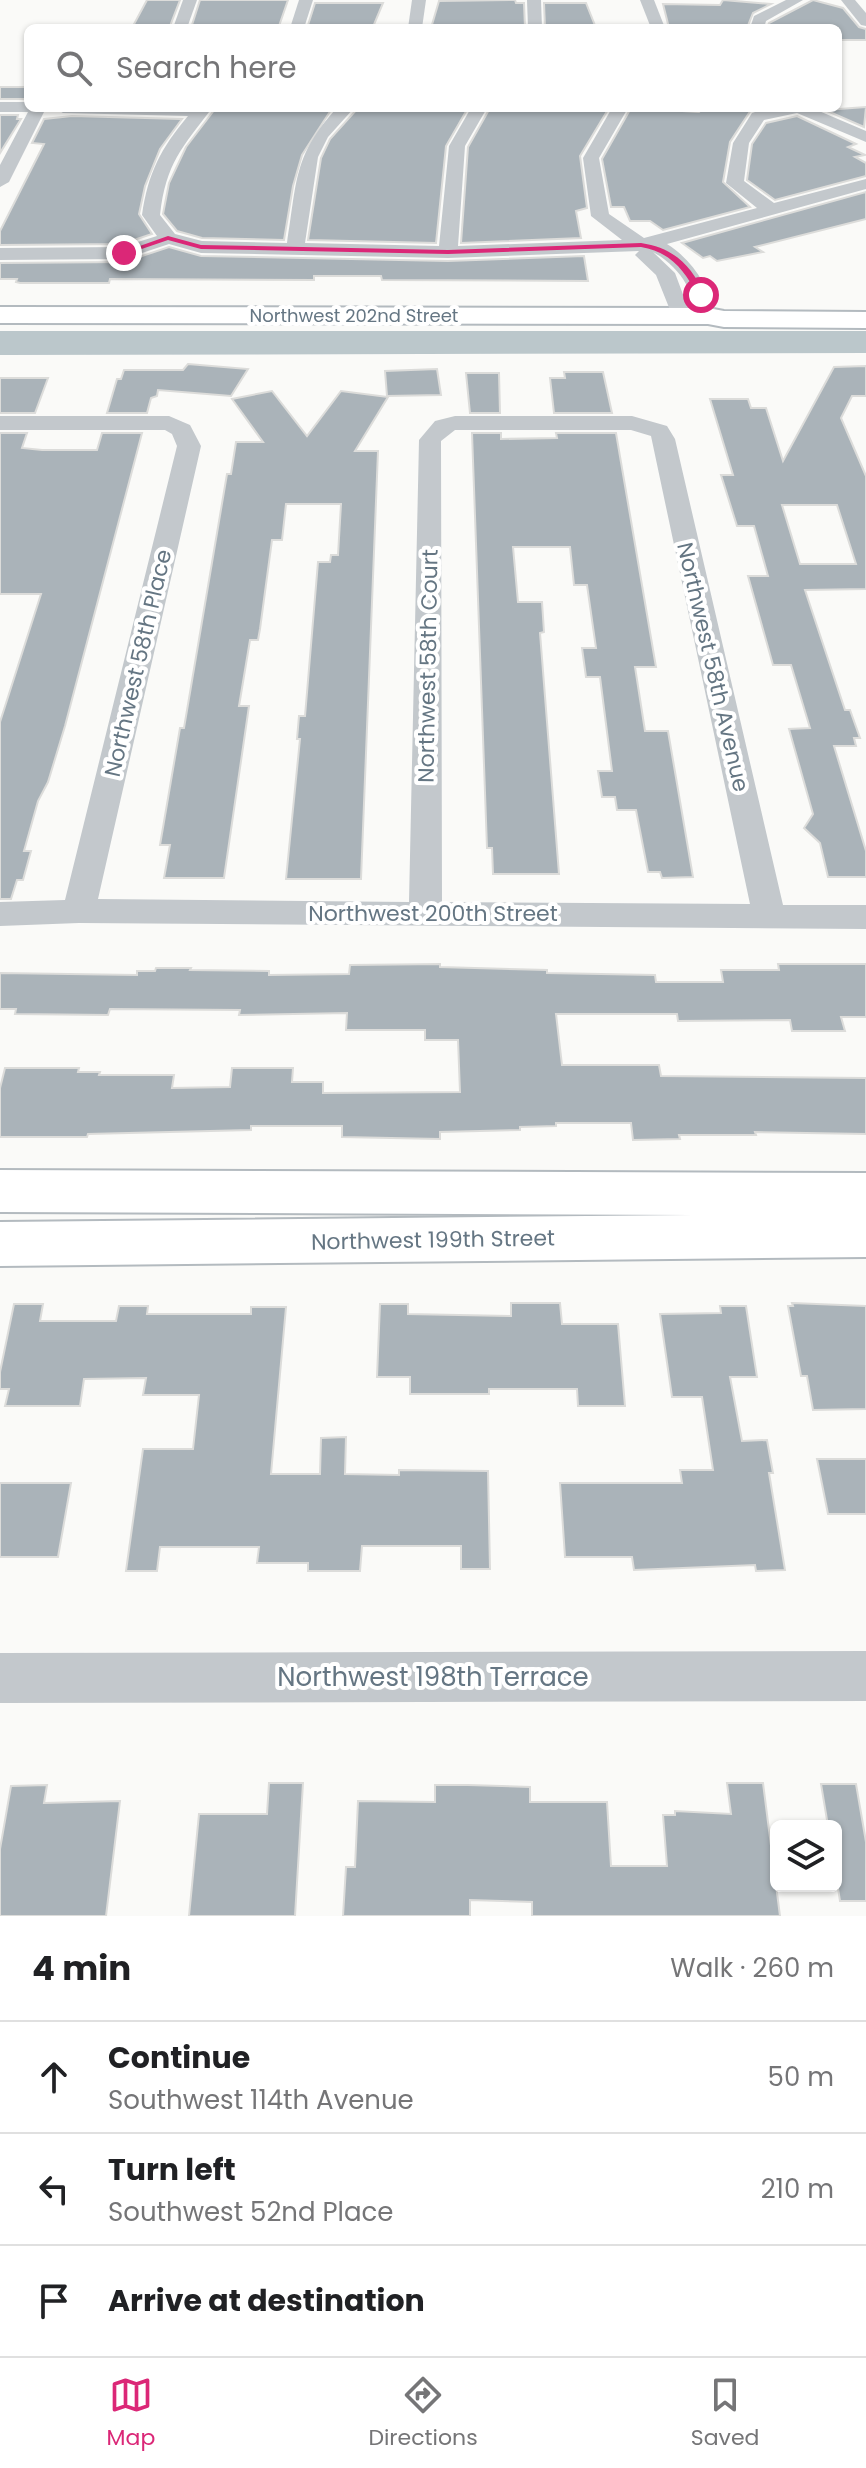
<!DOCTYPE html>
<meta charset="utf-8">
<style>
:root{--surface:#fff;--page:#f6f6f6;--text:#202124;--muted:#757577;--line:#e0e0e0;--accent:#db2777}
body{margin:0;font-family:Poppins,sans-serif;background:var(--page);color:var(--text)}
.controls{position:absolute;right:24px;bottom:24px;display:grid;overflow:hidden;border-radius:12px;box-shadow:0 2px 6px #0004}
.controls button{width:72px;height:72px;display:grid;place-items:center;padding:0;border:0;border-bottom:2px solid var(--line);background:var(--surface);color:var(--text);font:40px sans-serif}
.stop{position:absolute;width:24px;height:24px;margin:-18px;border:6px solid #db2777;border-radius:50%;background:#fff}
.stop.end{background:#db2777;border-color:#fff;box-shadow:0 2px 8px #0008}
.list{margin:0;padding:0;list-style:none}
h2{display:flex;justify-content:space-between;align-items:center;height:104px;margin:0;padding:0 32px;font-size:34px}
h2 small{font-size:26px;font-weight:400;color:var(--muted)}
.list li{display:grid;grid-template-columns:52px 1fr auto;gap:24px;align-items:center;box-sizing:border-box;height:112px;padding:0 32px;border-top:2px solid var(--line)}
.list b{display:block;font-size:30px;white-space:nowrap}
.list p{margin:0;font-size:26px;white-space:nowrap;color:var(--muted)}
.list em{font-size:26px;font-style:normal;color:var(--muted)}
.icon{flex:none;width:44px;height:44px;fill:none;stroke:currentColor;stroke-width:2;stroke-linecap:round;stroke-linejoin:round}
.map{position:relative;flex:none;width:866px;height:1916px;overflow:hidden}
.search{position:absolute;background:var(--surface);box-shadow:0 2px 6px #0004;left:24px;right:24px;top:24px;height:88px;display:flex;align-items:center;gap:20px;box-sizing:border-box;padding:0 28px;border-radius:12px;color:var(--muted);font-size:30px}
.sheet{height:440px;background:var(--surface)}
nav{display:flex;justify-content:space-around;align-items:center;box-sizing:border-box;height:112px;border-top:2px solid var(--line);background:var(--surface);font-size:22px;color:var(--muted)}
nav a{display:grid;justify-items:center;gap:4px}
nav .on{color:var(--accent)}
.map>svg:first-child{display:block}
.water{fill:#bbc7cb}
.building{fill:#aab3b9;stroke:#dcdcda;stroke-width:2;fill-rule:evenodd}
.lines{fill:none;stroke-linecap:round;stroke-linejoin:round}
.secondary-casing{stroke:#b3babf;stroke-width:4}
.street{fill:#c3c8cc;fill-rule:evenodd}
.secondary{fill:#fff;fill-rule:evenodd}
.route{fill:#db2777}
.labels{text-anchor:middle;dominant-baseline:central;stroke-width:8;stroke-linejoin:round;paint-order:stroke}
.far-street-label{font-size:18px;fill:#657683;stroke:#fff}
.street-label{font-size:22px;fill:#657683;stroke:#fff}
.near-street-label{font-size:26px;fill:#657683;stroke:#fff}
</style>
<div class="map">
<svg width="866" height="1916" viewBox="0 0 866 1916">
<rect width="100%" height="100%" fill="#fafaf8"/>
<path class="water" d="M0 331H866V353L0 355Z"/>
<g class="building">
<path d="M147 0H180L170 26H133Z"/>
<path d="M200 0H288L279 26 191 28Z"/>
<path d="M515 0 516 3H524L525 28H431L439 1Z"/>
<path d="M723 0 771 4 753 13 747 28H669L663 4 720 5Z"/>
<path d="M813 0 843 8 859 27 866 29V40H838V28H767L769 23Z"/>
<path d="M315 3H383L373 27 308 25Z"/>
<path d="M544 3H586L596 28H545Z"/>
<path d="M0 87H28V95L26 99H0Z"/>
<path d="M866 107 864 127 825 110Z"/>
<path d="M287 108 331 110 302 155 293 186 284 240 202 238 177 231 163 214 169 183 186 147 215 109 284 111Z"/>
<path d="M358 108 417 111 420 108H468L446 146 436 243 308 240 321 158 330 139Z"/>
<path d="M490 108H609L580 156 587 208 576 211 581 238 461 243 468 147Z"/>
<path d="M631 108 699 112 703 108 751 110 730 142 723 182 750 207 663 230 650 221H630L624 207H611L602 159Z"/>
<path d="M0 115H18L17 119H21L0 153Z"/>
<path d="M72 116 182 119 160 149 145 186 139 214 152 234 122 244 0 245V231L44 144 32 143 44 119Z"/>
<path d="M797 116 856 144 848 147 865 155 855 157 866 163V176L775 200 747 180 752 144 766 123Z"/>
<path d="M866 192V219L755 247 763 252 717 261 710 256 703 258 682 243Z"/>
<path d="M169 247 201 256 448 261 584 256 588 281 382 280 381 276H314V280L110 279 109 283H20L16 282 17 279H0V263L124 262Z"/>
<path d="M188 364 248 369 231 396 158 390 157 396 151 398 147 413H107L117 379H121L124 370H183Z"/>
<path d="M866 366V396H852L841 418 866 476V589L805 590 845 710H850L860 738H854L856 746H834L866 851V877H828L820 843 804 828 813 814 789 729 810 728 791 665H773L748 576H768L754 526H737L721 475H733L710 399H748L751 408H766L783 461 834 367ZM782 505H837L856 564H800Z"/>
<path d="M437 369 441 395 387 396 385 371Z"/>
<path d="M564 372H603L612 413H554L550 378H565Z"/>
<path d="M466 373H499L500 413H470Z"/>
<path d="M0 378H48L35 413H0Z"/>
<path d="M272 391 307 436 341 391 388 397 355 451H378L361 879H286L300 739H297L299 716H305L318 562H330L331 555H338L341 504H286L282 540H272L260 629 258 640H250L239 706H249L224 878H164L170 845H160L180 728H184L227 474H231L236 442H263L232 399Z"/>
<path d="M0 433H27L22 448 42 450H97L102 433H142L65 726 48 782 38 801 24 851H31L23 880H17L11 899H0V722L41 594H0Z"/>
<path d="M472 433H501V439L557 438 556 433H616L656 667H635L645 731H668L693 877 662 878 660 872H648L636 810H617L615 797H602L598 771H612L600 677H586L582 648H596L587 585H574L570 547H513L518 602H542L544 632 540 633 559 874H493L492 848H487Z"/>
<path d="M440 964V967L547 970V973L655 975 656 982H723L721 970H779L778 964H866V1017H841L845 1031H792L790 1020 678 1021 677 1014H556L562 1065H659L661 1076 866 1078V1134L755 1132 756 1135H679L680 1139 633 1140 631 1123H556V1126L520 1127V1130L440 1132V1139L342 1137V1126H251V1130L88 1134 87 1137H0V1088L5 1068H79L78 1072H100L99 1075H174L172 1088 230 1087 232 1068H293L292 1082H323V1093L460 1092 458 1040H425V1030H346L347 1013 239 1015 240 1010 110 1009 108 1015 15 1014 16 1009H0V973L137 975V971H155L156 968H191L190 970 269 971V975L349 974 350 965Z"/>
<path d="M511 1303H560L562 1324H618L625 1406H578L577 1389H489V1394H410V1377H377L380 1304H408V1314L511 1316Z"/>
<path d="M792 1303 866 1306V1409L813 1410 807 1376H801L788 1306H793Z"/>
<path d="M14 1304H43L40 1321H116L119 1306H148L147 1314H251V1307H286L271 1474H320L321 1438 346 1437 345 1474 399 1475V1470L488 1471 490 1569H461V1546H362L360 1571H308V1563H257L259 1547H160L157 1571H126L143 1449H193L199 1395H143L146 1378 84 1379 80 1406H5L9 1389H0V1372Z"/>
<path d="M720 1306H746L757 1377H730L742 1441 767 1440 773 1473H769L785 1570 756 1571 755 1565 634 1570 632 1557H565L560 1483H682L680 1470H713L702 1397H672L660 1314 721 1313Z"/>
<path d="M817 1459H866V1514H828Z"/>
<path d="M0 1483H71L58 1557H0Z"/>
<path d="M269 1783H303L295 1916H189L199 1814H267Z"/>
<path d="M727 1783H763L780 1916H532V1902L470 1900V1916H343L346 1867H355L358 1801 435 1802V1785H468L530 1787V1802H607L611 1866H667L663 1815H675V1811L731 1814Z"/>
<path d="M821 1784H856L866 1842V1901H840L836 1876V1826H828Z"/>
<path d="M47 1785 44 1803 120 1801 106 1916H0V1849L11 1786Z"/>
</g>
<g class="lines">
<defs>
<g id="secondary">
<path d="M0 307 708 308 724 311 866 312V328L724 327 708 324 0 323Z"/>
<path d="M0 1170 866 1173V1257L0 1266V1222L693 1215 0 1212Z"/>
</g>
</defs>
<use href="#secondary" class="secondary-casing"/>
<g class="street">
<path d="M183 0H197L187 28H173Z"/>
<path d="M299 0H313L304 28H290Z"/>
<path d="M412 0H426L422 28H408Z"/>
<path d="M527 0H541L542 28H528Z"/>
<path d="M640 0H654L665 28H651Z"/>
<path d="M786 0H803L766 21 764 28H750L754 16Z"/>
<path d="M841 0H855L866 13V26L861 25Z"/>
<path d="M0 102H28V108H46L9 182 0 187V165L28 112H0Z"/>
<path d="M55 108H212C182 148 166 163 160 215L175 234 202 241 287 243C297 183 293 155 337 108H354L328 137 318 157 305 243 439 246 449 146 471 108H487L465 146 458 246 622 240 591 216 583 158 612 108H628L599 158 609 214 644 238 757 208 726 183 733 143 752 113 758 111 812 108 866 131V142L797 113 764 120 749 143 744 181 774 203 866 179V189L667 244C695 262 707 286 718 316L708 322C692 318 693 297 686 284 679 271 666 259 653 252L675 273 691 316 688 320H674L656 275 635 255 639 251 448 258 201 253 169 244 124 259 0 260V248L122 247 157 236 142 215C148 173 161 148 188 116L63 113Z"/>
<path d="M0 416H169L190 425 201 446 98 899 409 902 419 440 435 421 455 416H632L667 426 675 439 783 905H866V929L79 923 0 926V902L65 900 177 446 172 434 165 430H0ZM455 430H631L651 436 750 904 442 902 441 441Z"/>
<path d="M866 1651V1701L0 1703V1653Z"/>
</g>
<use href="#secondary" class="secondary"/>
</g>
<path class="route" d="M168 236 201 245 448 250 641 243C674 248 691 265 705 295L698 296C685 271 671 252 641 247L448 254 201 249 168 240 127 254 120 253Z"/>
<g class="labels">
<g class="far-street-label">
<text x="354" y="315">Northwest 202nd Street</text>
</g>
<g class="street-label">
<text transform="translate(138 663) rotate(-77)">Northwest 58th Place</text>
<text transform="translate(428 666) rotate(-89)">Northwest 58th Court</text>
<text transform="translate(713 667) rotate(77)">Northwest 58th Avenue</text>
<text x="433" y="913">Northwest 200th Street</text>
<text transform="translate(433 1240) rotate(-1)">Northwest 199th Street</text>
</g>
<g class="near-street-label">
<text x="433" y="1677">Northwest 198th Terrace</text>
</g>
</g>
</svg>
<div class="controls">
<button><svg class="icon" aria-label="layers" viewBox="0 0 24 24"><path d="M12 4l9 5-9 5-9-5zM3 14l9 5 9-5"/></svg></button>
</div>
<div class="stop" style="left:701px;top:295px"></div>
<div class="stop end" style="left:124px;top:253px"></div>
<div class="search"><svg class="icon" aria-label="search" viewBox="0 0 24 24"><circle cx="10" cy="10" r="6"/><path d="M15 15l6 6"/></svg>Search here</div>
</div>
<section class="sheet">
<h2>4 min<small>Walk · 260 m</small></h2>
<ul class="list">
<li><svg class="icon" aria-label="ahead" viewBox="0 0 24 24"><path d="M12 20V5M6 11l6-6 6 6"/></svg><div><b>Continue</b><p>Southwest 114th Avenue</p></div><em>50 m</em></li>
<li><svg class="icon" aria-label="left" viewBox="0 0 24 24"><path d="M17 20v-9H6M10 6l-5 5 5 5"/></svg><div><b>Turn left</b><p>Southwest 52nd Place</p></div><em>210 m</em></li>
<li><svg class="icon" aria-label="arrive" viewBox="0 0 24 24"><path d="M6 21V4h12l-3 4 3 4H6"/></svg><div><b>Arrive at destination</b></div></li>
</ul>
</section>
<nav>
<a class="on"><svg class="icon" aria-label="map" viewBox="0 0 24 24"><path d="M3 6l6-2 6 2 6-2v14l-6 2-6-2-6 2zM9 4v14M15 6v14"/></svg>Map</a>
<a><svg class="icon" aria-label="directions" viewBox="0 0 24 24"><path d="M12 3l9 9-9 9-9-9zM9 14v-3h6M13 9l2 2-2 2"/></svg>Directions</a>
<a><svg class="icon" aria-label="saved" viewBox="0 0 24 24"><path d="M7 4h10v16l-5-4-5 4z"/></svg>Saved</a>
</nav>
